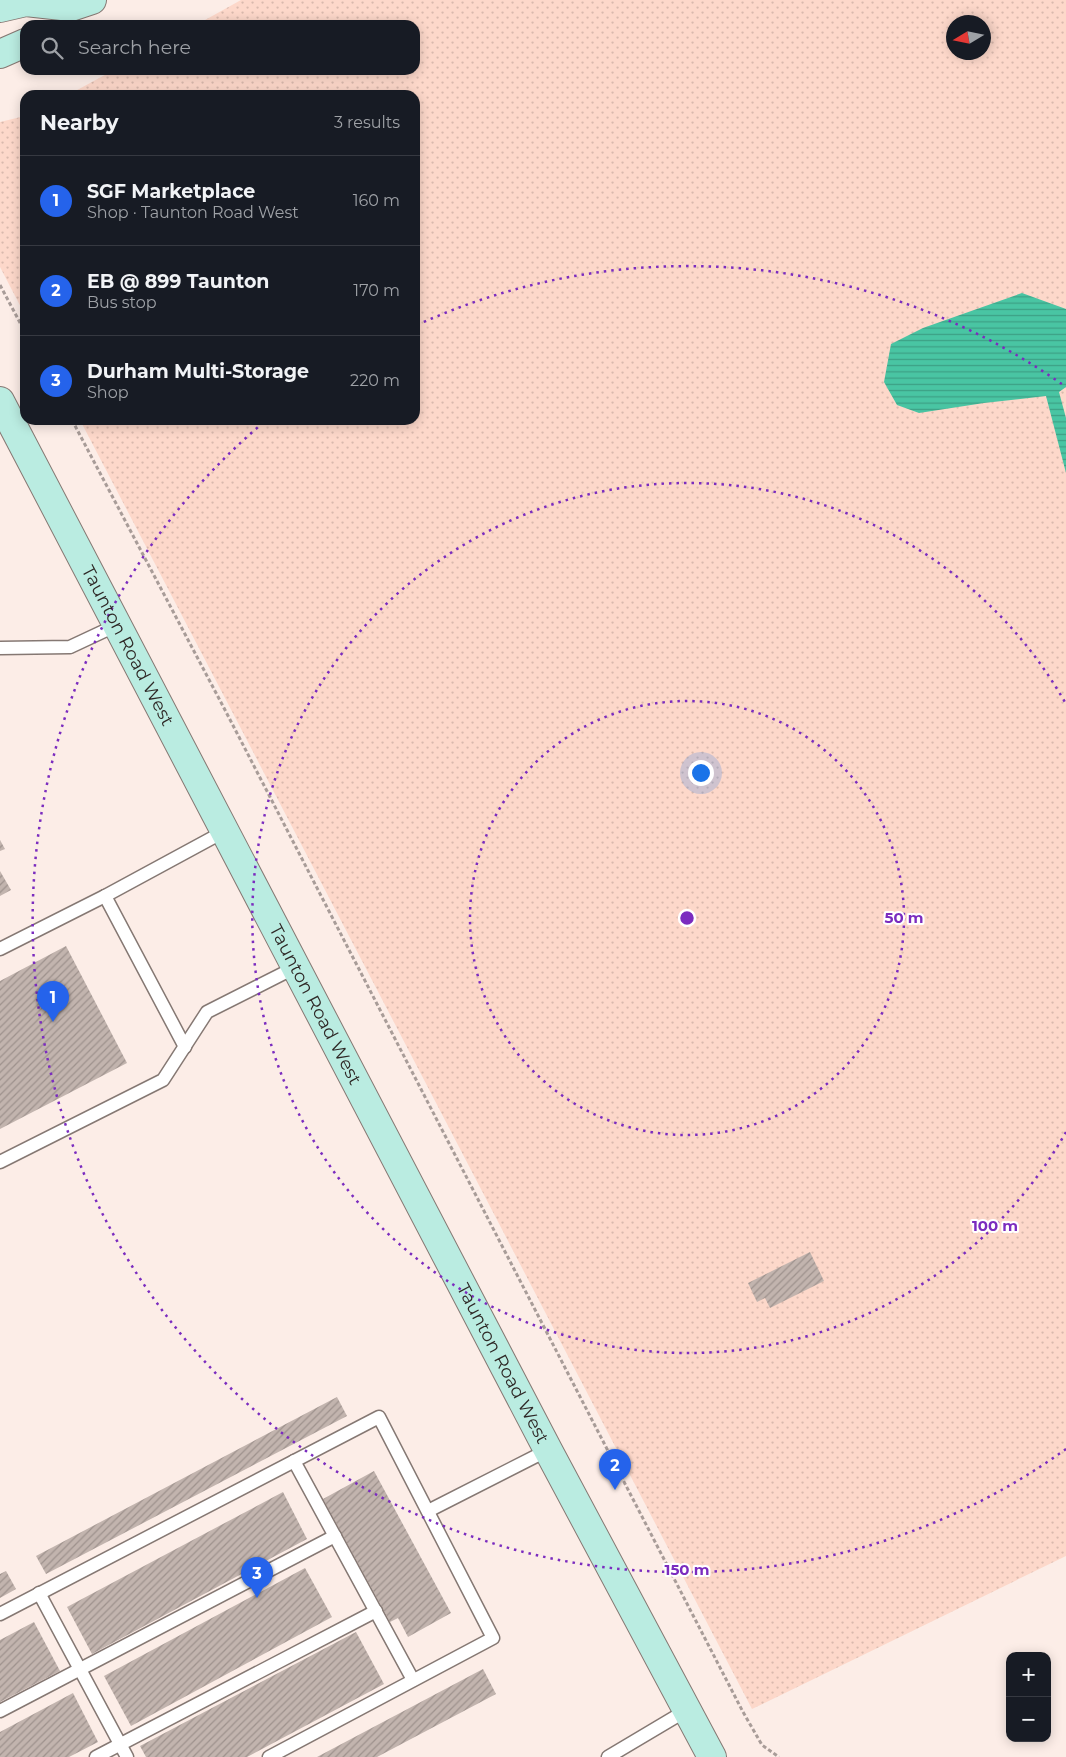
<!DOCTYPE html>
<meta charset="utf-8">
<style>
:root{--surface:#171b24;--page:#20242c;--text:#f1f3f6;--muted:#9ea1a6;--line:#363941;--accent:#2563eb}
body{margin:0;font-family:Montserrat,sans-serif;background:var(--page);color:var(--text)}
.controls{position:absolute;right:15px;bottom:15px;display:grid;overflow:hidden;border-radius:10px;box-shadow:0 2px 12px #0003}
.controls button{width:45px;height:45px;display:grid;place-items:center;padding:0;border:0;border-bottom:1px solid var(--line);background:var(--surface);color:var(--text);font:25px sans-serif}
.compass{position:absolute;left:946px;top:15px;width:45px;height:45px;border-radius:50%;background:var(--surface);box-shadow:0 2px 12px #0003;rotate:260deg}
.you{position:absolute;left:700px;top:772px;width:18px;height:18px;margin:-12px;border:4px solid #fff;border-radius:50%;background:#1a73e8;box-shadow:0 0 0 8px #1a73e833}
.badge{display:grid;place-items:center;width:32px;height:32px;border-radius:50%;background:var(--accent);color:#fff;font-size:16px;font-weight:700}
.pin{position:absolute;translate:-50% -41px;filter:drop-shadow(0 1px 2px #0008)}
.pin::after{content:'';position:absolute;top:26px;width:18px;height:15px;background:inherit;clip-path:polygon(0 0,100% 0,50% 100%)}
.list{margin:0;padding:0;list-style:none}
h2{display:flex;justify-content:space-between;align-items:center;height:65px;margin:0;padding:0 20px;font-size:21px}
h2 small{font-size:16px;font-weight:400;color:var(--muted)}
.list li{display:grid;grid-template-columns:32px 1fr auto;gap:15px;align-items:center;box-sizing:border-box;height:90px;padding:0 20px;border-top:1px solid var(--line)}
.list b{display:block;font-size:19px;white-space:nowrap}
.list p{margin:0;font-size:16px;white-space:nowrap;color:var(--muted)}
.list em{font-size:16px;font-style:normal;color:var(--muted)}
.icon{flex:none;width:28px;height:28px;fill:none;stroke:currentColor;stroke-width:2;stroke-linecap:round;stroke-linejoin:round}
.map{position:relative;flex:none;width:1066px;height:1757px;overflow:hidden}
.search{position:absolute;background:var(--surface);box-shadow:0 2px 12px #0003;left:20px;top:20px;width:400px;height:55px;display:flex;align-items:center;gap:12px;box-sizing:border-box;padding:0 18px;border-radius:15px;color:var(--muted);font-size:19px}
.panel{position:absolute;background:var(--surface);box-shadow:0 2px 12px #0003;left:20px;top:90px;width:400px;height:335px;border-radius:15px}
.map>svg:first-child{display:block}
.green{fill:url(#green-dots);fill-rule:evenodd}
.water{fill:url(#water-rules)}
.building{fill:url(#building-hatch)}
.lines{fill:none;stroke-linecap:round;stroke-linejoin:round}
.lane-casing{stroke:#857873;stroke-width:15}
.secondary-casing{stroke:#857873;stroke-width:30}
.path{stroke:#a89c98;stroke-width:3;stroke-dasharray:4 2.5;stroke-linecap:butt}
.lane{stroke:#fff;stroke-width:12}
.secondary{stroke:#baece1;stroke-width:28}
.ring{fill:none;stroke:#7b2cbf;stroke-width:2.5;stroke-dasharray:2.5 5}
.labels{text-anchor:middle;dominant-baseline:central;stroke-width:4;stroke-linejoin:round;paint-order:stroke}
.street-label{font-size:18px;fill:#2e2826;stroke:#fff}
.centre{fill:#7b2cbf;stroke:#fff;stroke-width:2.5}
.ring-label{font-size:15px;text-anchor:middle;font-weight:bold;fill:#7b2cbf;stroke:#fff;stroke-width:4;stroke-linejoin:round;paint-order:stroke}
</style>
<div class="map">
<svg width="1066" height="1757" viewBox="0 0 1066 1757">
<defs>
<pattern id="green-dots" width="8" height="8" patternUnits="userSpaceOnUse" patternTransform="scale(1.25)"><rect width="8" height="8" fill="#fdd8ca"/><path d="M2 2h.1M6 6h.1" fill="none" stroke="#d9b9ad" stroke-width="1.8" stroke-linecap="round"/></pattern>
<pattern id="water-rules" width="6" height="5" patternUnits="userSpaceOnUse" patternTransform="scale(1.25)"><rect width="6" height="5" fill="#49c5a3"/><path d="M0 2.5h6" fill="none" stroke="#3da085"/></pattern>
<pattern id="building-hatch" width="6" height="6" patternUnits="userSpaceOnUse" patternTransform="scale(1.25)"><rect width="6" height="6" fill="#c2b4ae"/><path d="M-1 1l2-2M0 6l6-6M5 7l2-2" fill="none" stroke="#9e928d"/></pattern>
</defs>
<rect width="100%" height="100%" fill="#fcede7"/>
<g class="green">
<path d="M241 0H1066V1556L752 1709 80 420H415V95H68L114 70H415V25H196ZM954 22H984V52H954Z"/>
<path d="M25 116V315L0 267V122Z"/>
</g>
<path class="water" d="M1022 293 1066 309V387L1059 392 1066 418V473L1046 396 984 403 919 413 897 405 884 382 891 344 923 328Z"/>
<g class="building">
<path d="M0 840 5 849 0 851Z"/>
<path d="M0 871 11 890 0 896Z"/>
<path d="M66 946 127 1063 0 1129V981Z"/>
<path d="M810 1252 824 1281 770 1308 765 1298 757 1302 748 1283Z"/>
<path d="M337 1397 347 1416 46 1574 36 1556Z"/>
<path d="M374 1471 451 1613 408 1637 398 1618 390 1622 323 1499Z"/>
<path d="M283 1492 307 1539 92 1654 67 1607Z"/>
<path d="M305 1568 332 1617 131 1726 104 1676Z"/>
<path d="M6 1571 16 1589 0 1598V1574Z"/>
<path d="M34 1622 60 1671 0 1702V1640Z"/>
<path d="M356 1632 384 1684 247 1757H146L140 1746Z"/>
<path d="M483 1669 496 1694 377 1757H317Z"/>
<path d="M73 1693 98 1742 69 1757H0V1732Z"/>
</g>
<g class="lines">
<defs>
<g id="lane">
<path d="M0 648 70 647 117 625"/>
<path d="M105 896 185 1047"/>
<path d="M0 949 105 896 225 831"/>
<path d="M0 1162 163 1080 207 1012 296 967"/>
<path d="M294 1461 413 1680"/>
<path d="M428 1511 548 1450"/>
<path d="M39 1593 127 1757"/>
<path d="M0 1614 379 1417 493 1638 269 1757"/>
<path d="M0 1711 335 1536"/>
<path d="M96 1757 376 1611"/>
<path d="M608 1757 687 1710"/>
</g>
<g id="secondary">
<path d="M0 8 26 2 71 7 92 0"/>
<path d="M0 54 25 43"/>
<path id="s1" d="M0 401 548 1450 712 1757"/>
</g>
</defs>
<use href="#lane" class="lane-casing"/>
<use href="#secondary" class="secondary-casing"/>
<g class="path">
<path d="M0 285 25 332"/>
<path d="M72 420 224 708 743 1712 762 1745 779 1757"/>
</g>
<use href="#lane" class="lane"/>
<use href="#secondary" class="secondary"/>
</g>
<g class="ring">
<circle cx="687" cy="918" r="217"/>
<path d="M1066 1132A435 435 0 1 1 1066 704"/>
<path d="M1066 1449A652 652 0 0 1 264 422M417 325A652 652 0 0 1 1066 387"/>
</g>
<g class="labels">
<g class="street-label">
<text stroke="none"><textPath href="#s1" startOffset="276">Taunton Road West</textPath></text>
<text stroke="none"><textPath href="#s1" startOffset="681">Taunton Road West</textPath></text>
<text stroke="none"><textPath href="#s1" startOffset="1086">Taunton Road West</textPath></text>
</g>
</g>
<circle cx="687" cy="918" r="8" class="centre"/>
<g class="ring-label">
<text x="904" y="923">50 m</text>
<text x="995" y="1231">100 m</text>
<text x="687" y="1575">150 m</text>
</g>
</svg>
<div class="controls">
<button>+</button>
<button>−</button>
</div>
<svg class="compass" viewBox="-18 -18 36 36"><path d="M0-13l5 13h-10z" fill="#e53935"/><path d="M0 13l5-13h-10z" fill="#9ea1a6"/></svg>
<div class="you"></div>
<div class="pin badge" style="left:53px;top:1022px">1</div>
<div class="pin badge" style="left:615px;top:1490px">2</div>
<div class="pin badge" style="left:257px;top:1598px">3</div>
<div class="search"><svg class="icon" aria-label="search" viewBox="0 0 24 24"><circle cx="10" cy="10" r="6"/><path d="M15 15l6 6"/></svg>Search here</div>
<section class="panel">
<h2>Nearby<small>3 results</small></h2>
<ul class="list">
<li><span class="badge">1</span><div><b>SGF Marketplace</b><p>Shop · Taunton Road West</p></div><em>160 m</em></li>
<li><span class="badge">2</span><div><b>EB @ 899 Taunton</b><p>Bus stop</p></div><em>170 m</em></li>
<li><span class="badge">3</span><div><b>Durham Multi-Storage</b><p>Shop</p></div><em>220 m</em></li>
</ul>
</section>
</div>
